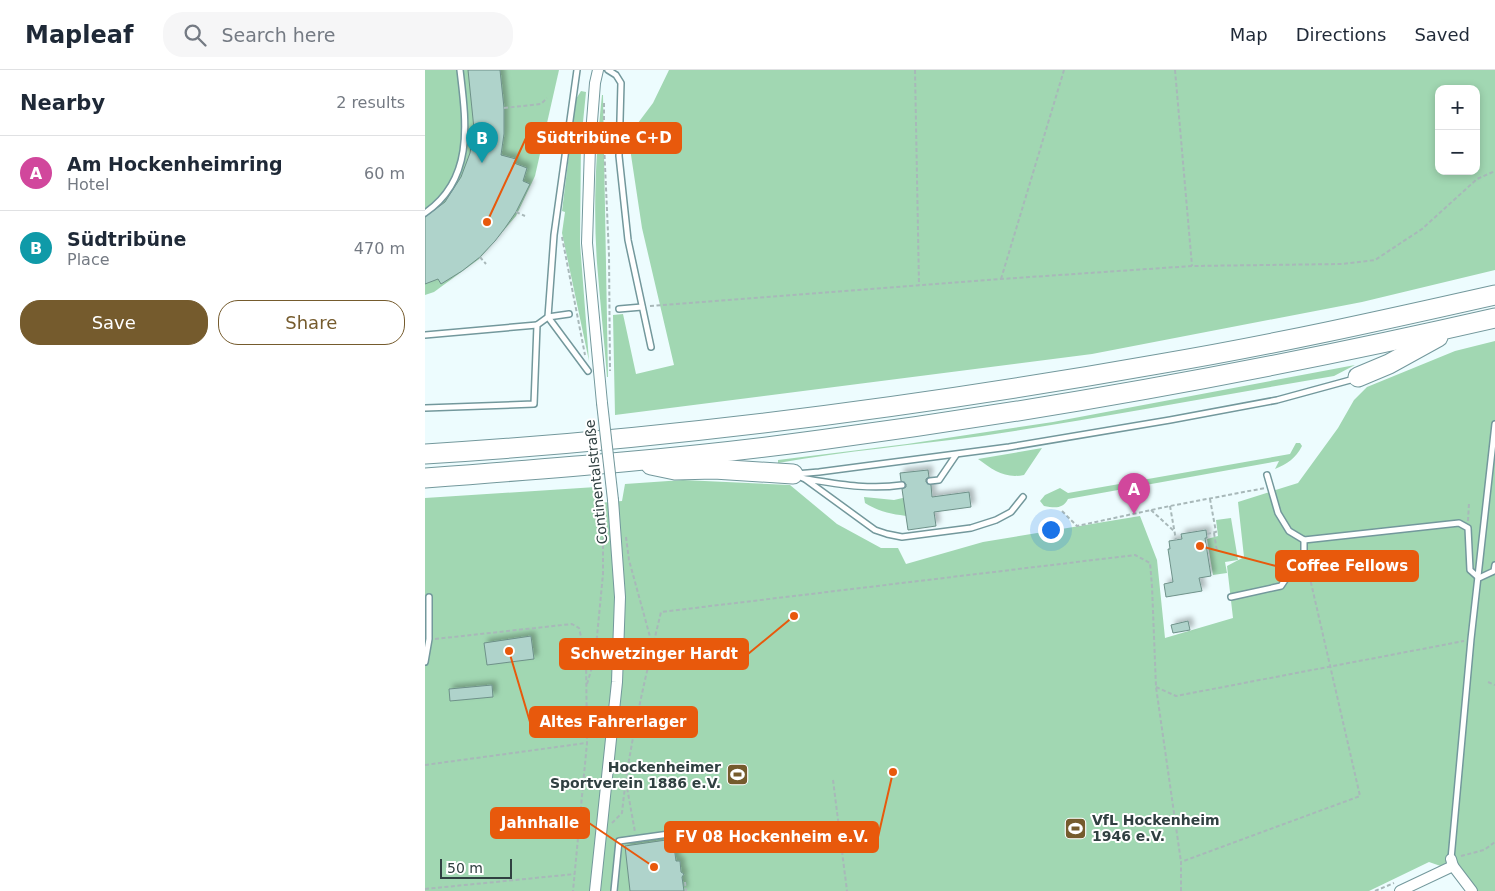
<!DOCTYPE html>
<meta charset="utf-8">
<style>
:root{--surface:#fff;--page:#f6f6f7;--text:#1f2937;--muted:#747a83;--line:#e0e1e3;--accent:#755b2d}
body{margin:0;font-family:"DejaVu Sans",sans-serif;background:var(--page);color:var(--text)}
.controls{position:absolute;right:15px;top:15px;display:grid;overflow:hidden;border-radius:10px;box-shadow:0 2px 8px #0003}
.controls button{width:45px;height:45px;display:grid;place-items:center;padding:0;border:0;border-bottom:1px solid var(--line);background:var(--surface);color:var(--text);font:25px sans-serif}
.scale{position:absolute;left:15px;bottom:12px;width:72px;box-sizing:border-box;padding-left:5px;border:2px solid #304041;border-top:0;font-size:14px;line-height:18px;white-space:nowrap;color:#304041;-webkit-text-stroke:4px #fff;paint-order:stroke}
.you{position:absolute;left:625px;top:459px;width:18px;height:18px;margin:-12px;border:4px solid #fff;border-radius:50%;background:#1a73e8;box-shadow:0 0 0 8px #1a73e833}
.badge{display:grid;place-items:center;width:32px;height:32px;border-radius:50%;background:var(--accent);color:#fff;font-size:16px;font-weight:700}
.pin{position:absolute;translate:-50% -41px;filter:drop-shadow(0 1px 2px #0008)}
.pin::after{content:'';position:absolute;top:26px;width:18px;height:15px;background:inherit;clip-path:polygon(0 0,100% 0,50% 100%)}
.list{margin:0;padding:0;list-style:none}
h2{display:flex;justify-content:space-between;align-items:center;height:65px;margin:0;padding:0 20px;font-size:21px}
h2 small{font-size:16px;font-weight:400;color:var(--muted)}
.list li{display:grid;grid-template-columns:32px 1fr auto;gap:15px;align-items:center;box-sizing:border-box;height:75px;padding:0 20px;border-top:1px solid var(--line)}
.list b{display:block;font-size:19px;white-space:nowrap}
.list p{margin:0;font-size:16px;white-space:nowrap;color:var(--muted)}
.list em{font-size:16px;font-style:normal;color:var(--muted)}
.actions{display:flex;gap:10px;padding:15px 20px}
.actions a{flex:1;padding:11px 0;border:1px solid var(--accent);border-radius:20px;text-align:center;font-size:18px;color:var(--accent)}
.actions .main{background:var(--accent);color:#fff}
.icon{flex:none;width:28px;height:28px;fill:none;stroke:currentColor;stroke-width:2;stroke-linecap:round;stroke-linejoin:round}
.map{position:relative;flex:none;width:1070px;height:821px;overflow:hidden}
header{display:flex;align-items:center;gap:30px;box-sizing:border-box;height:70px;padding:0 25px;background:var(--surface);border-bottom:1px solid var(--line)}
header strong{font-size:24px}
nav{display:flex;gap:28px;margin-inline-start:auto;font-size:18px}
.search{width:350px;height:45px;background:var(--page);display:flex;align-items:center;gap:12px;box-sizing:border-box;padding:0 18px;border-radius:20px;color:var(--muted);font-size:19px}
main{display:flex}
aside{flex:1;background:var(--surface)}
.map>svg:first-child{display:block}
.green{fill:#a1d7b2;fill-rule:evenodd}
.building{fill:#afd3cb;stroke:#6e9189;filter:url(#shadow)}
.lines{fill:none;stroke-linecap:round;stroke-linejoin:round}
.service-casing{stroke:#73989c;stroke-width:8}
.minor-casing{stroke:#73989c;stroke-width:12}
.motorway-casing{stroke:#73989c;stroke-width:21}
.path{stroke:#a8b8b9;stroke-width:2;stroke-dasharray:4 2.5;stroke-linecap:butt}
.service{stroke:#fff;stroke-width:5}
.minor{stroke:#fff;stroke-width:10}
.motorway{stroke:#fff;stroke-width:19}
.minor-bridge-casing{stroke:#73989c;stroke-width:12;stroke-linecap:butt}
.minor-bridge{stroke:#fff;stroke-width:10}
.labels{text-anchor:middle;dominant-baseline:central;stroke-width:4;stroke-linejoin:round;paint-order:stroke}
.street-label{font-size:14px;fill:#304041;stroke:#fff}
.poi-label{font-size:14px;font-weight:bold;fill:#304041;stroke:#fff;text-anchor:end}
.leader{fill:none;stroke:#e8590c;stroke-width:2}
.callout-dot{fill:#e8590c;stroke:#fff;stroke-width:2}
.callout{fill:#e8590c;stroke:#e8590c;stroke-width:2}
.callout-label{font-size:15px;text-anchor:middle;font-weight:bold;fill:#fff}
</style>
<header>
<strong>Mapleaf</strong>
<div class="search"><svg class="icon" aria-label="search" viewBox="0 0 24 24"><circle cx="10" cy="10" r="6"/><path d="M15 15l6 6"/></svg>Search here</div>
<nav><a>Map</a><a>Directions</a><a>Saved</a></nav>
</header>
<main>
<aside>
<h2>Nearby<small>2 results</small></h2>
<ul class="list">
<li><span class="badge" style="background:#d1479c">A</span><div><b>Am Hockenheimring</b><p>Hotel</p></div><em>60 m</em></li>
<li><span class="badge" style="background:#0f9aa8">B</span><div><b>Südtribüne</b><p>Place</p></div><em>470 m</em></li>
</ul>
<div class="actions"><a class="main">Save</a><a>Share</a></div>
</aside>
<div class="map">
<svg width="1070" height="821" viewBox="0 0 1070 821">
<defs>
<filter id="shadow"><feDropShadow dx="4" dy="-4" stdDeviation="2.5" flood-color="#0004"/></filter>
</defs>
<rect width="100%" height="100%" fill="#edfcfe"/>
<g class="green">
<path d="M0 0H134L110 106 91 146 54 189 9 222 0 225Z"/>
<path d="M244 0H1070V200L937 232 667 284 190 345 188 245 198 244 211 304 249 295 217 158 206 85 207 61 228 33ZM1014 19H1051V101H1014Z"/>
<path d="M156 21 161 22 156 72 155 173 164 291 137 163 140 142 137 141 150 36 151 29Z"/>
<path d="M177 25H178L183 307H182C179 269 175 231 172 193 168 137 171 80 177 25Z"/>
<path d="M1070 271V821H1046L1030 801 1004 792 944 821H0V428L171 417 173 433 197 431 200 414 258 410 365 415 412 454 456 478H473L481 494 558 472 715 446 732 490 740 568 808 548 802 496 819 487 813 432 873 413 913 358 929 330 942 317 1030 281Z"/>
<path d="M930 295 909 306C791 326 675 348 557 366 489 375 421 381 353 393V390L482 374 628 352Z"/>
<path d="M871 373H875L877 376C871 388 862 394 850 399L854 391 643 429C638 439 630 438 619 436L615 431 620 425 635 418 643 423 865 384Z"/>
<path d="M617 378 599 405C580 409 568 400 553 389Z"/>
<path d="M439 427 469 430 482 427 484 446C469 445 452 441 440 433Z"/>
<path d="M806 448 813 490 800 492 802 503 788 505 782 469 793 466 791 450Z"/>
</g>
<g class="building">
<path d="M43 0H75L79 38V64L76 85 91 89 89 93 102 98 98 111 105 114 91 142 80 158 70 171 55 187 37 201 16 214 13 209 0 214V147L20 132 36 107 45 83 49 59Z"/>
<path d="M503 400 504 407 501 409V412L506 415 507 427 544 422 546 437 509 442 511 456 483 460 477 419 481 417V414L476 411 475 403Z"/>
<path d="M781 460 782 468H780L786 506 774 508 777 521 741 527 739 514 748 512 743 479H745L744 471 757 469 756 464Z"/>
<path d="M763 551 765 560 748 563 746 555Z"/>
<path d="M106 566 109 589 62 595 59 573Z"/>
<path d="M67 615 68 627 25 631 24 619Z"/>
<path d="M248 769 251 791H255L256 802 259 804 257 807 259 821H205L200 776Z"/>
</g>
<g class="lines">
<defs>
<g id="service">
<path d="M183 0 191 5 196 13 194 86 203 170 226 277"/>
<path d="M0 143C50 109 41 51 35 0"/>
<path d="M194 239 217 237"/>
<path d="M144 244 123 247 163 301"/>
<path d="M0 265 112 255"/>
<path d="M0 338 109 334 112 255 123 247 129 165 152 0"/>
<path d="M371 404 394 402 584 377 745 350 852 330 929 309"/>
<path d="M371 405 380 409 450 460 462 464 477 467 546 458 571 450 586 442 598 427"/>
<path d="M842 405 853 443 864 461 879 470 1034 453 1043 458 1045 500 1054 508 1069 501 1070 495"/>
<path d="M381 409C413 414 444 420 477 415"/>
<path d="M505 411 514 410 531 385"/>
<path d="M806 527 856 516 879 482V470"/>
<path d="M0 592 4 569V527"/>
<path d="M1026 789 1046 569 1070 354"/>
<path d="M189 821 194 771 244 764"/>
</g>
<g id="minor">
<path d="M173 0 170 13 165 77 162 173 177 333"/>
<path d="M1028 796 1047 821"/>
<path d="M170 821 192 612 195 527 188 430"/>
<path d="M975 821 1028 796 1026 789"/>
</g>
<g id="motorway">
<path d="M933 307 964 294 1013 267"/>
<path d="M0 384C246 369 491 337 734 294 847 275 959 250 1070 225"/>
<path d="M226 395 250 400 289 399 368 404"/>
<path d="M0 408C132 398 264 388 395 370 622 340 847 299 1070 248"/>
</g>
</defs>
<use href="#service" class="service-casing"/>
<use href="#minor" class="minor-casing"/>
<use href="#motorway" class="motorway-casing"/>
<g class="path">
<path d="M490 0 494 215"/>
<path d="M750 0 767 196"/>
<path d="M179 33V73L184 185 185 301"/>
<path d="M79 38 116 34 122 28"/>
<path d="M91 142 100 146"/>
<path d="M137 167 160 285"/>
<path d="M55 187 61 194"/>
<path d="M576 209 639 0"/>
<path d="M225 236 576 209 767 196 917 194 950 190 997 159 1052 109 1070 101"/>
<path d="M745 436 751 470"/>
<path d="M726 440 750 462"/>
<path d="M637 441 652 456 745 436 840 418"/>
<path d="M1043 451 1044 433"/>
<path d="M789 463 792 482"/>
<path d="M782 464 791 462 785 429"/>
<path d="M201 467 204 490 227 574"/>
<path d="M10 569 147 554 154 558 161 588 162 673 148 821"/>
<path d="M1063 612 1070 615"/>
<path d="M162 614 170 587 178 504V436"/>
<path d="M731 617 751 626 1039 571"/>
<path d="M0 695 161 673"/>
<path d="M408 710 422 821"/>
<path d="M201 712 210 762"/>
<path d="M187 753 197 743C204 674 220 609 236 542L710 485 725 493 727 516 731 617 756 792"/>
<path d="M1036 786 1059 780 1070 772"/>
<path d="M260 812 261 821"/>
<path d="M0 819 150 804"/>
<path d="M756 821V792L935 726 881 491"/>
<path d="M950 821 969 813"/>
</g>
<use href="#service" class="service"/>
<use href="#minor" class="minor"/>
<use href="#motorway" class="motorway"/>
<defs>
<path id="minor-bridge" d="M177 333 188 430"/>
</defs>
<use href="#minor-bridge" class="minor-bridge-casing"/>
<use href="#minor-bridge" class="minor-bridge"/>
</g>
<defs>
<symbol id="stadium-square" viewBox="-11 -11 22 22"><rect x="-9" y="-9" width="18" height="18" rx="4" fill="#755b2d" stroke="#fff"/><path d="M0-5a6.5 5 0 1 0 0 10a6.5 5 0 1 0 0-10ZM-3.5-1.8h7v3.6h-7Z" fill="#fff"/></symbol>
</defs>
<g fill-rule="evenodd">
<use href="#stadium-square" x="300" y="692" width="25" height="25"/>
<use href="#stadium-square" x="638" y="746" width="25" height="25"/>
</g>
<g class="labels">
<g class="street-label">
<text transform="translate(171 412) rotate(-96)">Continentalstraße</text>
</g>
<g class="poi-label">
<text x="296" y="697">Hockenheimer<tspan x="296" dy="16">Sportverein 1886 e.V.</tspan></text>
<text x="667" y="750" text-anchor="start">VfL Hockenheim<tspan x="667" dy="16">1946 e.V.</tspan></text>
</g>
</g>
<path class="leader" d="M62 152L101 68M775 476L851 496M369 546L323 584M84 581L105 652M229 797L164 753M468 702L453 767"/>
<g class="callout-dot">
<circle cx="62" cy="152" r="5"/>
<circle cx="775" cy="476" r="5"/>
<circle cx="369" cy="546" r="5"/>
<circle cx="84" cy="581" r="5"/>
<circle cx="229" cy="797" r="5"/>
<circle cx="468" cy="702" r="5"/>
</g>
<g class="callout">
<rect x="101" y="53" width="155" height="30" rx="5"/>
<rect x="851" y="481" width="142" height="30" rx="5"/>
<rect x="135" y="569" width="188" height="30" rx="5"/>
<rect x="105" y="637" width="167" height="30" rx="5"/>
<rect x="66" y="738" width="98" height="30" rx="5"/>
<rect x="240" y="752" width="213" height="30" rx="5"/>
</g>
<g class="callout-label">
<text x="179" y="73">Südtribüne C+D</text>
<text x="922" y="501">Coffee Fellows</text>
<text x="229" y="589">Schwetzinger Hardt</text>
<text x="188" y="657">Altes Fahrerlager</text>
<text x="115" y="758">Jahnhalle</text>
<text x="347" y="772">FV 08 Hockenheim e.V.</text>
</g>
</svg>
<div class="controls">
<button>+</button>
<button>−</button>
</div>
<div class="scale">50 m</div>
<div class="you"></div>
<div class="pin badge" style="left:709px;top:444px;background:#d1479c">A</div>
<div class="pin badge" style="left:57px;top:93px;background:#0f9aa8">B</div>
</div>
</main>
